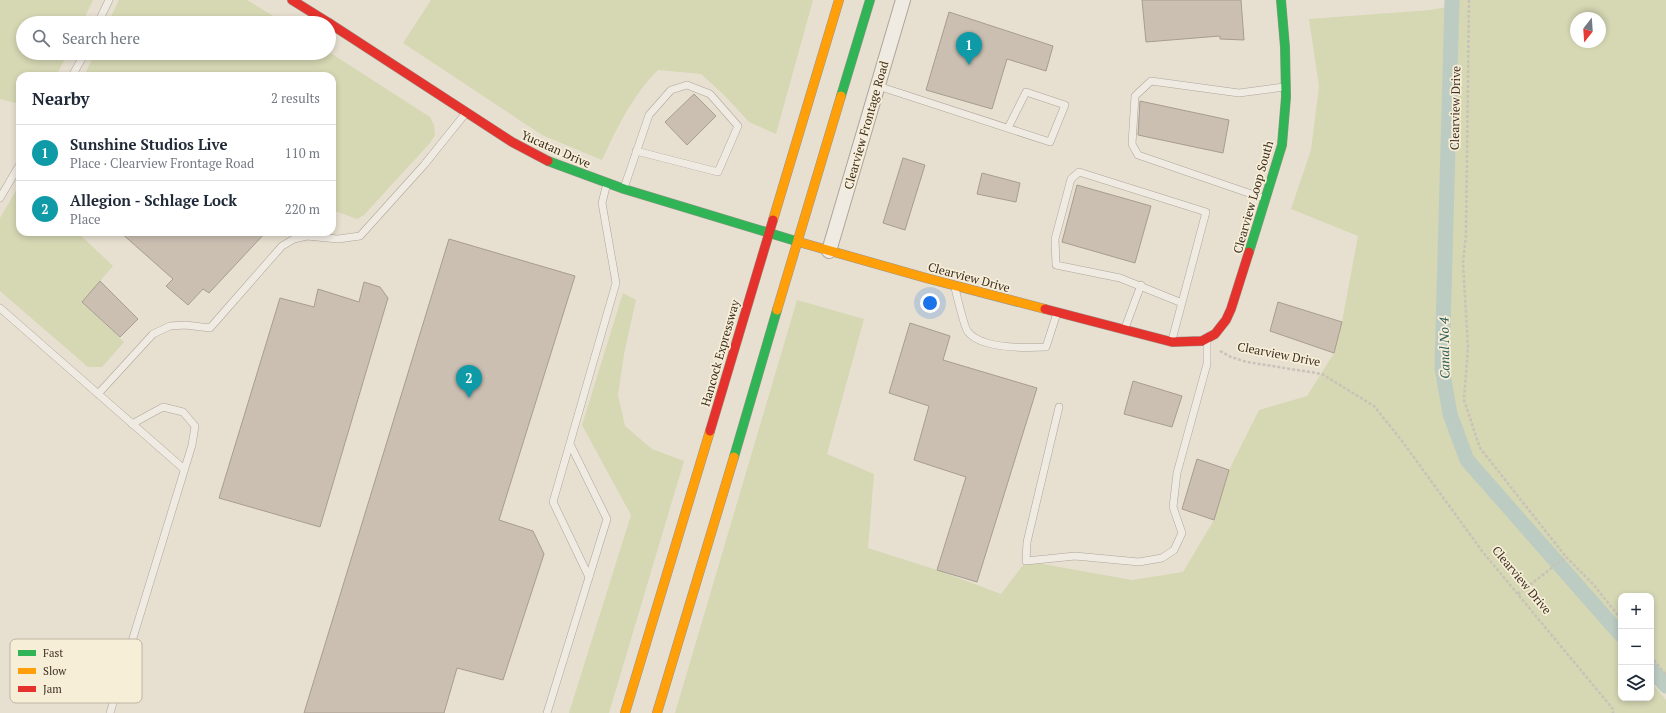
<!DOCTYPE html>
<meta charset="utf-8">
<style>
:root{--surface:#fff;--page:#f6f6f7;--text:#1f2937;--muted:#747a83;--line:#e0e1e3;--accent:#db2777}
body{margin:0;font-family:"PT Serif",serif;background:var(--page);color:var(--text)}
.controls{position:absolute;right:12px;bottom:12px;display:grid;overflow:hidden;border-radius:8px;box-shadow:0 2px 6px #0003}
.controls button{width:36px;height:36px;display:grid;place-items:center;padding:0;border:0;border-bottom:1px solid var(--line);background:var(--surface);color:var(--text);font:20px sans-serif}
.compass{position:absolute;left:1570px;top:12px;width:36px;height:36px;border-radius:50%;background:var(--surface);box-shadow:0 2px 6px #0003;rotate:197deg}
.you{position:absolute;left:930px;top:303px;width:14px;height:14px;margin:-10px;border:3px solid #fff;border-radius:50%;background:#1a73e8;box-shadow:0 0 0 6px #1a73e833}
.badge{display:grid;place-items:center;width:26px;height:26px;border-radius:50%;background:var(--accent);color:#fff;font-size:13px;font-weight:700}
.pin{position:absolute;translate:-50% -33px;filter:drop-shadow(0 1px 2px #0008)}
.pin::after{content:'';position:absolute;top:21px;width:14px;height:12px;background:inherit;clip-path:polygon(0 0,100% 0,50% 100%)}
.list{margin:0;padding:0;list-style:none}
h2{display:flex;justify-content:space-between;align-items:center;height:52px;margin:0;padding:0 16px;font-size:17px}
h2 small{font-size:13px;font-weight:400;color:var(--muted)}
.list li{display:grid;grid-template-columns:26px 1fr auto;gap:12px;align-items:center;box-sizing:border-box;height:56px;padding:0 16px;border-top:1px solid var(--line)}
.list b{display:block;font-size:15px;white-space:nowrap}
.list p{margin:0;font-size:13px;white-space:nowrap;color:var(--muted)}
.list em{font-size:13px;font-style:normal;color:var(--muted)}
.icon{flex:none;width:22px;height:22px;fill:none;stroke:currentColor;stroke-width:2;stroke-linecap:round;stroke-linejoin:round}
.map{position:relative;flex:none;width:1666px;height:713px;overflow:hidden}
.search{position:absolute;background:var(--surface);box-shadow:0 2px 6px #0003;left:16px;top:16px;width:320px;height:44px;display:flex;align-items:center;gap:10px;box-sizing:border-box;padding:0 14px;border-radius:22px;color:var(--muted);font-size:15px}
.panel{position:absolute;background:var(--surface);box-shadow:0 2px 6px #0003;left:16px;top:72px;width:320px;height:164px;border-radius:12px}
.map>svg:first-child{display:block}
.green{fill:#d6d7b3;fill-rule:evenodd}
.lines{fill:none;stroke-linecap:round;stroke-linejoin:round}
.canal{stroke:#bcccc2;stroke-width:15}
.building{fill:#cbbfb2;stroke:#a89c90}
.lane-casing{stroke:#ada599;stroke-width:8}
.street-casing{stroke:#ada599;stroke-width:16}
.fast-casing{stroke:#9c958a;stroke-width:10}
.slow-casing{stroke:#9c958a;stroke-width:10}
.jam-casing{stroke:#9c958a;stroke-width:10}
.path{stroke:#c8c2b9;stroke-width:2.5;stroke-dasharray:3 2;stroke-linecap:butt}
.lane{stroke:#efebe3;stroke-width:7}
.street{stroke:#efebe3;stroke-width:14}
.fast{stroke:#30b455;stroke-width:9}
.slow{stroke:#ff9f0a;stroke-width:9}
.jam{stroke:#e5322d;stroke-width:9}
.labels{text-anchor:middle;dominant-baseline:central;stroke-width:3.5;stroke-linejoin:round;paint-order:stroke}
.street-label{font-size:12px;fill:#3d2e20;stroke:#f7eed8}
.water-label{font-size:13px;font-style:italic;fill:#2f5d5a;stroke:#f7eed8}
.key{fill:#f7eed8;stroke:#bfb4a1;stroke-width:1}
.key-label{font-size:11px;fill:#3d2e20}
</style>
<div class="map">
<svg width="1666" height="713" viewBox="0 0 1666 713">
<rect width="100%" height="100%" fill="#e7e0d1"/>
<g class="green">
<path d="M0 0H93L82 23H23V53H68L56 76H20V104L0 99Z"/>
<path d="M119 0H247L285 23H108Z"/>
<path d="M431 0H813L776 134 749 122 724 95 701 74 658 70C632 96 617 128 602 160L542 135 403 43Z"/>
<path d="M1451 0H1666V686L1651 669V596H1621V635L1480 475 1621 646V698H1651V682L1666 700V713H675L797 300 864 319 827 454 874 474 868 548 937 570 1001 594 1026 561 1132 580 1183 572 1214 520 1229 470 1259 410 1307 396 1334 353 1342 322 1358 236 1291 209 1311 150 1319 86 1309 19 1431 10 1451 6ZM1576 18H1600V42H1576Z"/>
<path d="M329 52 430 117 434 125 435 135 430 143 364 215 357 219 332 210V76H84L95 53Z"/>
<path d="M20 184V232H77L113 266 82 302 124 342 102 367H88L0 291V218Z"/>
<path d="M623 293 636 300 624 354 618 395 625 426 652 449 684 461 609 713H569L631 515 582 425Z"/>
</g>
<g class="lines">
<g class="canal">
<path d="M1452 0 1442 368 1450 414 1467 460 1621 635"/>
<path d="M1651 669 1666 686"/>
</g>
</g>
<g class="building">
<path d="M1142 0H1241L1244 40 1220 39V36L1146 42Z"/>
<path d="M949 12 1053 46 1046 71 1007 59 992 109 926 90Z"/>
<path d="M694 94 716 116 687 145 665 122Z"/>
<path d="M1140 101 1229 120 1223 153 1138 135Z"/>
<path d="M903 158 925 165 905 230 883 223Z"/>
<path d="M982 173 1020 183 1016 202 977 194Z"/>
<path d="M1077 185 1151 206 1135 263 1062 242Z"/>
<path d="M120 232H266L209 293 203 289 188 305 166 286 173 279Z"/>
<path d="M449 239 575 276 499 520 533 531 544 554 503 680 457 668 444 713H304Z"/>
<path d="M100 281 138 319 120 337 82 302Z"/>
<path d="M364 282 380 287 388 298 320 527 219 498 280 298 314 307 318 289 359 302Z"/>
<path d="M1278 302 1342 322 1334 353 1270 331Z"/>
<path d="M910 323 950 336 943 360 1037 388 977 582 937 570 966 477 914 460 929 406 889 393Z"/>
<path d="M1133 381 1182 396 1172 427 1124 414Z"/>
<path d="M1197 459 1229 470 1214 520 1182 509Z"/>
</g>
<g class="lines">
<defs>
<g id="lane">
<path d="M98 23 109 0"/>
<path d="M72 76 85 53"/>
<path d="M878 86 1050 142 1065 105 1026 92 1008 128"/>
<path d="M624 188 649 115 671 90 687 85 710 94 738 126 718 172 636 151"/>
<path d="M0 198 20 164"/>
<path d="M1263 198 1138 155 1132 144 1135 96 1151 81 1239 93 1284 87"/>
<path d="M955 288C957 296 964 327 968 332 982 349 1026 348 1046 347L1057 313"/>
<path d="M0 308 184 469"/>
<path d="M1125 328 1141 285"/>
<path d="M1172 340 1206 212 1079 172 1071 179 1055 239 1056 265 1120 278 1182 303"/>
<path d="M98 394 153 334 170 326 185 325 210 328 282 246 294 239 307 236 338 239 360 236 424 165 465 114"/>
<path d="M1059 407 1027 542 1026 561 1075 556 1139 562 1162 558 1174 550 1182 533 1173 507 1177 473 1207 364V341"/>
<path d="M589 577 553 502 616 283 602 203 607 183"/>
<path d="M110 713 192 445 195 426 183 412 163 407 132 424"/>
<path d="M547 713 607 519 571 446"/>
</g>
<path id="street" d="M829 251 903 0"/>
<g id="fast">
<path d="M841 96 870 0"/>
<path d="M548 161 624 189 799 242"/>
<path d="M1249 252 1282 145 1286 97 1285 47 1281 0"/>
<path d="M734 457 777 310"/>
</g>
<g id="slow">
<path d="M773 220 839 0"/>
<path d="M799 242 926 278 1045 309"/>
<path d="M777 310 841 96"/>
<path d="M625 713 710 431"/>
<path d="M657 713 734 457"/>
</g>
<g id="jam">
<path d="M292 0 329 23"/>
<path d="M329 23 512 142 548 161"/>
<path d="M1045 309 1172 342 1202 341 1215 334 1226 320 1231 309 1249 252"/>
<path d="M710 431 773 220"/>
</g>
</defs>
<use href="#lane" class="lane-casing"/>
<use href="#street" class="street-casing"/>
<use href="#fast" class="fast-casing"/>
<use href="#slow" class="slow-casing"/>
<use href="#jam" class="jam-casing"/>
<g class="path">
<path d="M1469 0 1466 235 1463 263 1468 347 1464 400 1480 448 1566 557 1593 584 1621 619"/>
<path d="M1220 351 1231 357 1247 362 1322 374 1374 406 1402 441 1482 551 1613 709V713"/>
<path d="M1518 594 1566 557"/>
<path d="M1651 656 1666 675"/>
</g>
<use href="#lane" class="lane"/>
<use href="#street" class="street"/>
<use href="#fast" class="fast"/>
<use href="#slow" class="slow"/>
<use href="#jam" class="jam"/>
</g>
<g class="labels">
<g class="street-label">
<text transform="translate(1455 108) rotate(-89)">Clearview Drive</text>
<text transform="translate(866 125) rotate(-74)">Clearview Frontage Road</text>
<text transform="translate(556 149) rotate(24)">Yucatan Drive</text>
<text transform="translate(1253 197) rotate(-74)">Clearview Loop South</text>
<text transform="translate(969 277) rotate(15)">Clearview Drive</text>
<text transform="translate(720 353) rotate(-74)">Hancock Expressway</text>
<text transform="translate(1279 354) rotate(11)">Clearview Drive</text>
<text transform="translate(1522 580) rotate(50)">Clearview Drive</text>
</g>
<g class="water-label">
<text transform="translate(1444 348) rotate(-91)">Canal No 4</text>
</g>
</g>
<rect x="10" y="639" width="132" height="64" rx="6" class="key"/>
<rect x="18" y="650" width="18" height="6" fill="#30b455"/>
<rect x="18" y="668" width="18" height="6" fill="#ff9f0a"/>
<rect x="18" y="686" width="18" height="6" fill="#e5322d"/>
<g class="key-label">
<text x="43" y="657">Fast</text>
<text x="43" y="675">Slow</text>
<text x="43" y="693">Jam</text>
</g>
</svg>
<div class="controls">
<button>+</button>
<button>−</button>
<button><svg class="icon" aria-label="layers" viewBox="0 0 24 24"><path d="M12 4l9 5-9 5-9-5zM3 14l9 5 9-5"/></svg></button>
</div>
<svg class="compass" viewBox="-18 -18 36 36"><path d="M0-13l5 13h-10z" fill="#e53935"/><path d="M0 13l5-13h-10z" fill="#747a83"/></svg>
<div class="you"></div>
<div class="pin badge" style="left:969px;top:65px;background:#0f9aa8">1</div>
<div class="pin badge" style="left:469px;top:398px;background:#0f9aa8">2</div>
<div class="search"><svg class="icon" aria-label="search" viewBox="0 0 24 24"><circle cx="10" cy="10" r="6"/><path d="M15 15l6 6"/></svg>Search here</div>
<section class="panel">
<h2>Nearby<small>2 results</small></h2>
<ul class="list">
<li><span class="badge" style="background:#0f9aa8">1</span><div><b>Sunshine Studios Live</b><p>Place · Clearview Frontage Road</p></div><em>110 m</em></li>
<li><span class="badge" style="background:#0f9aa8">2</span><div><b>Allegion - Schlage Lock</b><p>Place</p></div><em>220 m</em></li>
</ul>
</section>
</div>
